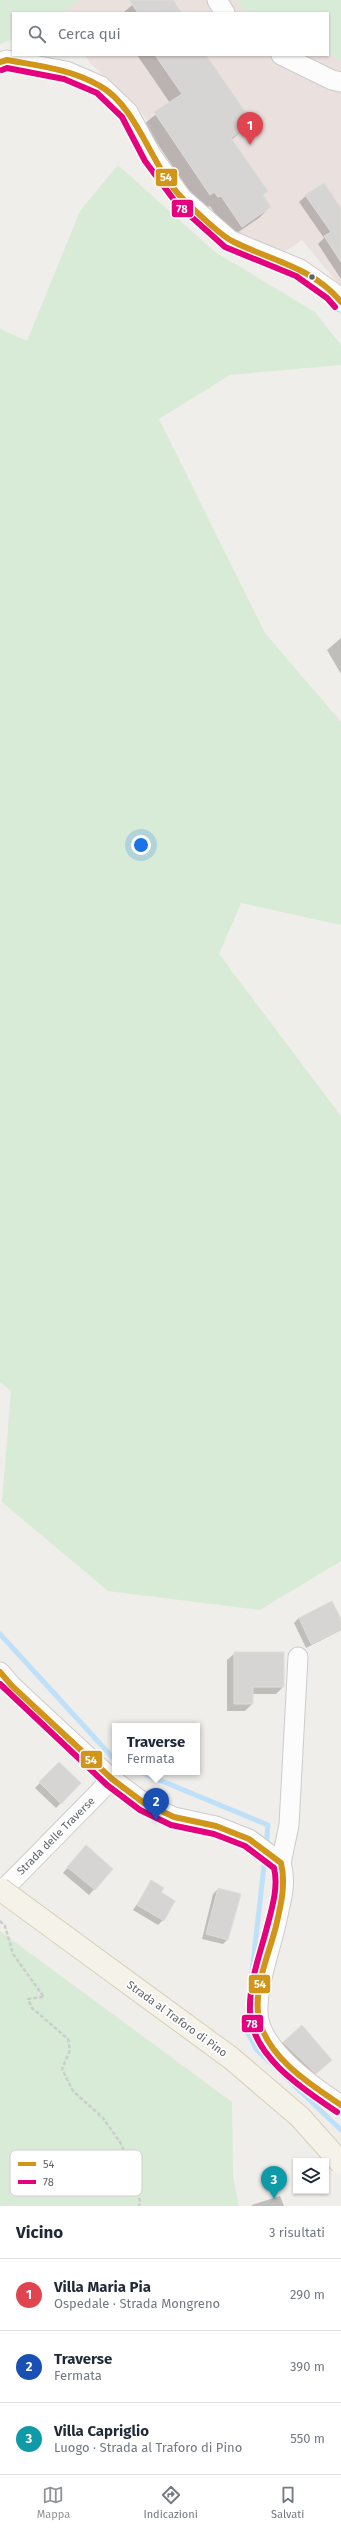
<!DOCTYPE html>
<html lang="it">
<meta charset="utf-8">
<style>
:root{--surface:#fff;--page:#f2f2f3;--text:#1f2937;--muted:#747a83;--line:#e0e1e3;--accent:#919496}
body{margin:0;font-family:"Fira Sans",sans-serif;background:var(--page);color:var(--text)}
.controls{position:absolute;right:12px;bottom:12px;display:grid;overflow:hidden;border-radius:0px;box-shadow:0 1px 3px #0004}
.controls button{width:36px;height:36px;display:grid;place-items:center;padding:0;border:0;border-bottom:1px solid var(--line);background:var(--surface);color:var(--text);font:20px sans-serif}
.you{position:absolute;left:141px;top:845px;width:14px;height:14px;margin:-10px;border:3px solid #fff;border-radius:50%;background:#1a73e8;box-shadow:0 0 0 6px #1a73e833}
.badge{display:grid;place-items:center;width:26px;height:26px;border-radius:50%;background:var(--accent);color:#fff;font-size:13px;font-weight:700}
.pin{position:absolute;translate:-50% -33px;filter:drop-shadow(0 1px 2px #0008)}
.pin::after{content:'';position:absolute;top:21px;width:14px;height:12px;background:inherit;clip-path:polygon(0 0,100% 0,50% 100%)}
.popup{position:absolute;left:112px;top:1723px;width:88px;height:52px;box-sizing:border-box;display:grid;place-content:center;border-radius:0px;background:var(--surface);filter:drop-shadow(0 1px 3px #0005);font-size:13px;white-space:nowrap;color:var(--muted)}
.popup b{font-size:15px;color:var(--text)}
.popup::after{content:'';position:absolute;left:50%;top:100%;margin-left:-8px;border:8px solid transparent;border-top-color:var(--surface)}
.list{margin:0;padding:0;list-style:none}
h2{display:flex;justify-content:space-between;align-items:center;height:52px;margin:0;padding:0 16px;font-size:17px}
h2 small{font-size:13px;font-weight:400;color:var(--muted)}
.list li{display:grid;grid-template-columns:26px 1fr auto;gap:12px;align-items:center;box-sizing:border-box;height:72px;padding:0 16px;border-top:1px solid var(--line)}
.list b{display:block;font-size:15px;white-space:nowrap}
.list p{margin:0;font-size:13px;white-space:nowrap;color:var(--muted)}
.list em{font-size:13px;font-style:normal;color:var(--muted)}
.icon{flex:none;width:22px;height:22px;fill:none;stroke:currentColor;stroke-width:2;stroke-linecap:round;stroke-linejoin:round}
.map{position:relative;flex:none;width:341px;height:2206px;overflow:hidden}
.search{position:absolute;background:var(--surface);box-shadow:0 1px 3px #0004;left:12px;right:12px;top:12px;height:44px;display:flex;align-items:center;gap:10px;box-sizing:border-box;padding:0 14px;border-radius:0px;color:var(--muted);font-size:15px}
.sheet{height:268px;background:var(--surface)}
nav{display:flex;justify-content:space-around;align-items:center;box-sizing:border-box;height:56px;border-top:1px solid var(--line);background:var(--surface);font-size:11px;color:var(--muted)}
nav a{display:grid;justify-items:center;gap:2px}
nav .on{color:var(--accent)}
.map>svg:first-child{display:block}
.medical{fill:#eae0de}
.green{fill:#d8ebd6}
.shadow{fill:#0003}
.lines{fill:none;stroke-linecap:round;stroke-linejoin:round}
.stream{stroke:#bfe0f9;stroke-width:5}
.building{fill:#d6d5d3;stroke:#deddd9}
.minor-casing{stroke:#cbcccc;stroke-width:21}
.path{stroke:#cacfcc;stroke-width:2.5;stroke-dasharray:4 2;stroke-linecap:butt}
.minor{stroke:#fdfcfc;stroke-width:19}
.major-bridge-casing{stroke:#d7ceb8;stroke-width:24;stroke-linecap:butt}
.major-bridge{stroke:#f4f2e9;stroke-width:22}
.bus-1-casing{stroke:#fff;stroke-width:9}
.bus-2-casing{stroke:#fff;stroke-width:9}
.bus-1{stroke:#d1951a;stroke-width:6}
.bus-2{stroke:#e5007d;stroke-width:6}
.bus-dot{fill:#5f6368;stroke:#fff;stroke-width:1.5}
.labels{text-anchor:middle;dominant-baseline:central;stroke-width:3.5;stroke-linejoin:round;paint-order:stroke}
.street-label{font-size:11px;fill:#5f6368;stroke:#fff}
.key{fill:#fff;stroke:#cfd0d2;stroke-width:1}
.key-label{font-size:11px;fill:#5f6368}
.line-badge{stroke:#fff;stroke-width:1.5}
.badge-label{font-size:11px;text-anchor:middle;font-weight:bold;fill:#fff}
</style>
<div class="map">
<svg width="341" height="2206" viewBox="0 0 341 2206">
<rect width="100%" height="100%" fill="#efeeea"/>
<g class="medical">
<path d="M79 0H237L245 13H62Z"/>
<path d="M328 53 341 60V287L302 240 283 253 224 227 172 171 146 119 135 104 91 64 85 55Z"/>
</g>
<g class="green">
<path d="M0 0H79L62 13H13V39L0 44Z"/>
<path d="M237 0H341V60L328 53V13H245Z"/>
<path d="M118 165 215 252 315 312 341 345V365L230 375 159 419 265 633 341 722V925L241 903 219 954 341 1116V1561L260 1610 108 1591 2 1502 11 1391 0 1382V329L27 341 80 211Z"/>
<path d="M0 1931 232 2102 233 2176 239 2206H0Z"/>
</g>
<g class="shadow">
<path d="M138 0H171L180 13H123Z"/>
<path d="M137 55H205L252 123 231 140 270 207 259 218 231 237 210 206 207 207 203 202 199 205 144 124 170 103Z"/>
<path d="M306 196 341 210V279L318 244 324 238 299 202Z"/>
<path d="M341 638V674L327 650Z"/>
<path d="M299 1618 341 1621V1630L306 1648 294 1623Z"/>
<path d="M235 1653 283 1687 276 1694H252V1704L245 1711H227V1660Z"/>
<path d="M59 1763 80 1783 56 1808 35 1788Z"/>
<path d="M81 1852 112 1869 89 1895 63 1873Z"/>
<path d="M152 1882 160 1893 163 1920 158 1925 133 1910Z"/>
<path d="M218 1889 228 1939 223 1944 202 1939 213 1894Z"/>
<path d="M283 2042 331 2060 311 2078 279 2047Z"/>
<path d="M280 2196 284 2206H251L252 2205Z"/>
</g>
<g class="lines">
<g class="stream">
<path d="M0 1634 115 1760"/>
<path d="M140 1772 268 1825 266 1847"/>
<path d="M250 1990 265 1857"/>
<path d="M249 2000 246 2029 256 2049 341 2130"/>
</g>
</g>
<g class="building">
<path d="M129 0H173L182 13H138Z"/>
<path d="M155 55H206L253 123 231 138 268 191 263 195 271 207 242 227 221 196 218 197 214 192 210 195 154 112 182 94Z"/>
<path d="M324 183 341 208V262L324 236 331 232 305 195Z"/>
<path d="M332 1601 341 1619V1629L311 1644 299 1618Z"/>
<path d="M234 1652H284V1687H253V1704H234Z"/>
<path d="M59 1762 81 1783 61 1804 39 1782Z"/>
<path d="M86 1845 113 1869 95 1890 67 1867Z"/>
<path d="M151 1880 164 1888 161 1892 175 1901 164 1921 137 1905Z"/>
<path d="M218 1888 241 1894 228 1940 206 1934Z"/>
<path d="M302 2025 332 2060 316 2074 283 2042Z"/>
</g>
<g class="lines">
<defs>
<g id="minor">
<path d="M217 0 225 13"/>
<path d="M281 55 332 80 341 82"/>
<path d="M0 62 7 60 66 71 101 86 128 112 152 156 182 198 230 240 300 269 333 292 341 302"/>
<path d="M0 1672 12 1686 112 1779 144 1803 174 1817 216 1826 249 1839 281 1863C287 1883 281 1900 277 1920 271 1948 257 1984 258 2012 258 2048 313 2087 341 2105"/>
<path d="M281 1863 289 1825 298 1657"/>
<path d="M0 1893 112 1779"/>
</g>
</defs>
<use href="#minor" class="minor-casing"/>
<path class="path" d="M0 1921 5 1926 13 1954 44 1997 28 1999 32 2008 68 2039 70 2050 62 2069 73 2091 103 2118 120 2142 131 2167 140 2201 139 2206"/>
<use href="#minor" class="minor"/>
<defs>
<path id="major-bridge" d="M0 1889 231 2058 300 2117 341 2163"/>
</defs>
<use href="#major-bridge" class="major-bridge-casing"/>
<use href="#major-bridge" class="major-bridge"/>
<defs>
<g id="bus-1">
<path d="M0 62 7 60C39 66 71 69 100 86 138 107 152 169 183 199 196 211 217 233 232 241 269 260 313 267 341 302"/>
<path d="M0 1672 12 1686 112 1779 144 1803 174 1817 216 1826 249 1839 281 1863C286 1884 281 1905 276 1926 269 1954 255 1984 258 2012 262 2054 309 2084 341 2105"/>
</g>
<g id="bus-2">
<path d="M2 70 7 68 64 79 97 93 122 117 145 161 177 204 225 247 296 276 327 298 335 307"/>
<path d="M0 1684 107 1785 140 1810 171 1825 214 1834 245 1846 274 1868C279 1888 271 1911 266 1931 259 1957 249 1984 250 2011 251 2056 303 2089 337 2112"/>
</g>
</defs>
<use href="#bus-1" class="bus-1-casing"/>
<use href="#bus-2" class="bus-2-casing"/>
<use href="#bus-1" class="bus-1"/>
<use href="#bus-2" class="bus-2"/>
</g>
<circle class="bus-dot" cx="312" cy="277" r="3.5"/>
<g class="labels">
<g class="street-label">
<text transform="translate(56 1836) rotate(-45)">Strada delle Traverse</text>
<text transform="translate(177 2019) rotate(36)">Strada al Traforo di Pino</text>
</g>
</g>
<rect x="10" y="2150" width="132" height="46" rx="6" class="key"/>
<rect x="18" y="2162" width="18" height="4" fill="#d1951a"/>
<rect x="18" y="2180" width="18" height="4" fill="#e5007d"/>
<g class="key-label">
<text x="43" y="2168">54</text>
<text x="43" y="2186">78</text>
</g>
<g class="line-badge">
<rect x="155" y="168" width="23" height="19" rx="4" fill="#d1951a"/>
<rect x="171" y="199" width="23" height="19" rx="4" fill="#e5007d"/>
<rect x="80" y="1750" width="23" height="19" rx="4" fill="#d1951a"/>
<rect x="248" y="1974" width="23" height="20" rx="4" fill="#d1951a"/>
<rect x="241" y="2014" width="23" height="19" rx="4" fill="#e5007d"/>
</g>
<g class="badge-label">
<text x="166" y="181">54</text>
<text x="182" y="213">78</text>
<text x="91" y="1764">54</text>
<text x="260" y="1988">54</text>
<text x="252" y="2028">78</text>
</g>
</svg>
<div class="controls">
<button><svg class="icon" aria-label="layers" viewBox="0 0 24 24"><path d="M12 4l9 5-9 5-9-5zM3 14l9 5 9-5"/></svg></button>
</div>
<div class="you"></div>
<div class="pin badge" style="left:250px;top:145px;background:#e0444e">1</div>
<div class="pin badge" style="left:156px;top:1821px;background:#1a4fb4">2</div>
<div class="popup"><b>Traverse</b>Fermata</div>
<div class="pin badge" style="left:274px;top:2199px;background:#0f9aa8">3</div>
<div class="search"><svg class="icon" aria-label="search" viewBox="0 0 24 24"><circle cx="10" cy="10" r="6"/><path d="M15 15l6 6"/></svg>Cerca qui</div>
</div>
<section class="sheet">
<h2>Vicino<small>3 risultati</small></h2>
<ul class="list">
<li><span class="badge" style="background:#e0444e">1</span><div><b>Villa Maria Pia</b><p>Ospedale · Strada Mongreno</p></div><em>290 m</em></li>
<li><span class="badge" style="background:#1a4fb4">2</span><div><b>Traverse</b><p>Fermata</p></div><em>390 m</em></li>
<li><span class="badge" style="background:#0f9aa8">3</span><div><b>Villa Capriglio</b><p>Luogo · Strada al Traforo di Pino</p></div><em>550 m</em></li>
</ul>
</section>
<nav>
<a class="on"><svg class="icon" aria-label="map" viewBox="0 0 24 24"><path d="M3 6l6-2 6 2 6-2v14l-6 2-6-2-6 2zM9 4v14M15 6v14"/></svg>Mappa</a>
<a><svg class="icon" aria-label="directions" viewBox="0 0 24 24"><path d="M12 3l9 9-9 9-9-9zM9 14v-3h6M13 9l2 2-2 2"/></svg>Indicazioni</a>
<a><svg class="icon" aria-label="saved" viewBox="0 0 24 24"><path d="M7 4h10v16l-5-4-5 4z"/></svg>Salvati</a>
</nav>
